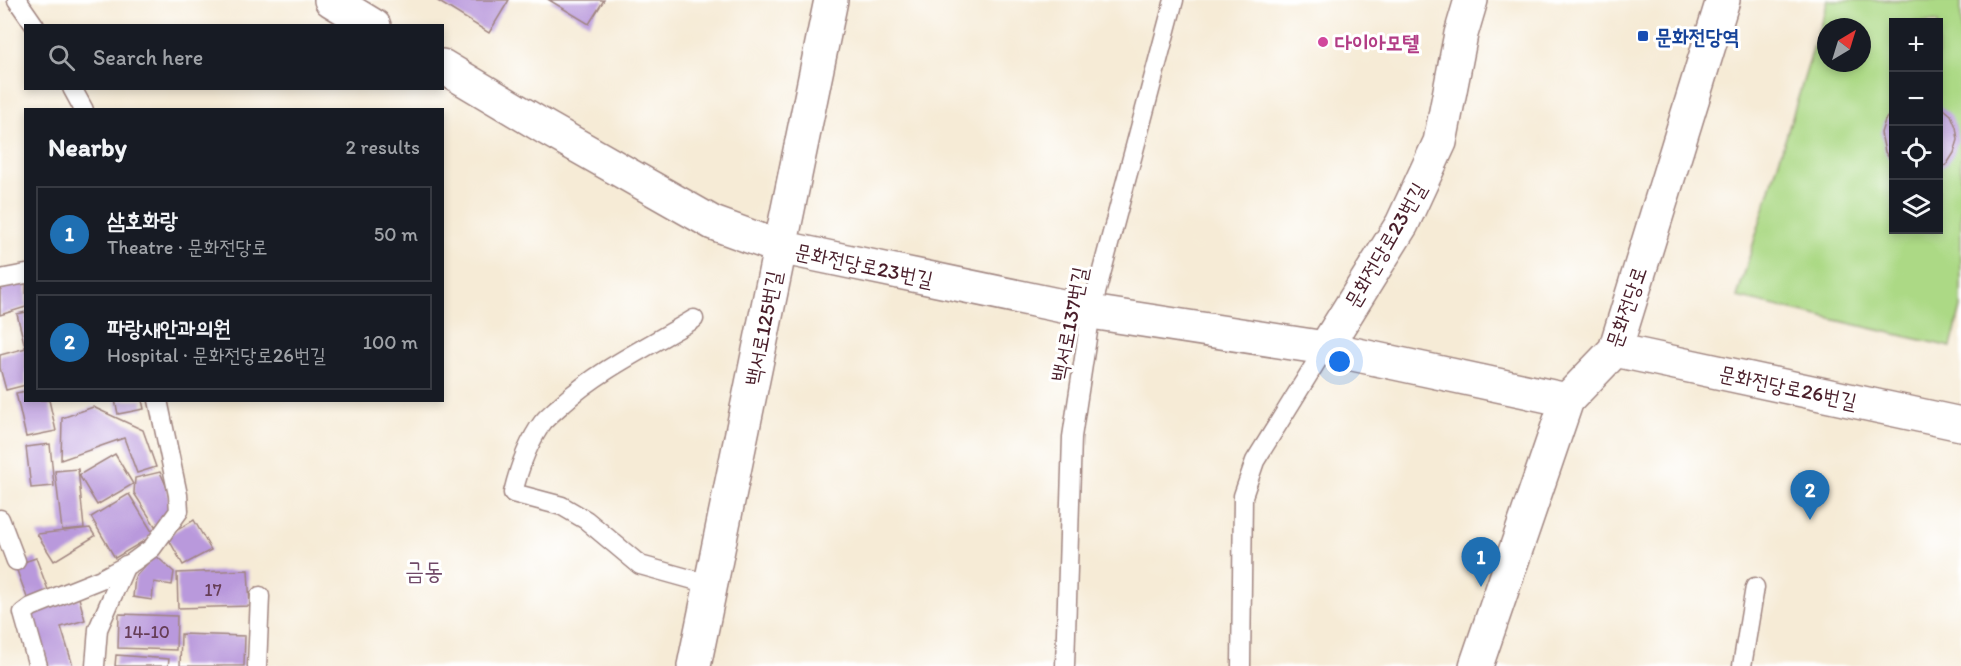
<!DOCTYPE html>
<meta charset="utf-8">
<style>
:root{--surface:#171b24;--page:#20242c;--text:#f1f3f6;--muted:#9ea1a6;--line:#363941;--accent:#1f6fb2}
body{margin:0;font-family:Itim,"Poor Story",sans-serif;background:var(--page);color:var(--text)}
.controls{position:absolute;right:18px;top:18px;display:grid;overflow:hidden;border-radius:0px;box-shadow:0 3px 9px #0003}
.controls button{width:54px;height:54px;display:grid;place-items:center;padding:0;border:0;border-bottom:2px solid var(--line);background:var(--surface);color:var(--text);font:30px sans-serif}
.compass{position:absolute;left:1817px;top:18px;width:54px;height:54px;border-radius:50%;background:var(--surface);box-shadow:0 3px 9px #0003;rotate:38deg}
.you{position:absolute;left:1340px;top:362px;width:21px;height:21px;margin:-15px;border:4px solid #fff;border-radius:50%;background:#1a73e8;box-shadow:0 0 0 9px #1a73e833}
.badge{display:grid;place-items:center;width:39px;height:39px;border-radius:50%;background:var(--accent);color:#fff;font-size:20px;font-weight:700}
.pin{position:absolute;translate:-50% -50px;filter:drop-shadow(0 2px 3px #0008)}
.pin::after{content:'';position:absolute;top:32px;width:21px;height:18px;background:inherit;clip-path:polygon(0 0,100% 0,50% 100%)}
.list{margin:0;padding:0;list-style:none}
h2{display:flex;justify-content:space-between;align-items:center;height:78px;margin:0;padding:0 24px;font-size:26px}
h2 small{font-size:20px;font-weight:400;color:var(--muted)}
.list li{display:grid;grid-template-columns:39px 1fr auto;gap:18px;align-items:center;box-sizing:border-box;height:96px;margin:0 12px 12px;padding:0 12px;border:2px solid var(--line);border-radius:0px}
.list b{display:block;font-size:22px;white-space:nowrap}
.list p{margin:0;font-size:20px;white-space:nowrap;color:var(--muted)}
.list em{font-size:20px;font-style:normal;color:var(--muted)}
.icon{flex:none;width:33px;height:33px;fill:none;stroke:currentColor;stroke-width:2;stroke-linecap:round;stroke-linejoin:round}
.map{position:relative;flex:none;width:1961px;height:666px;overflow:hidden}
.search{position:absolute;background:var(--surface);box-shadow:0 3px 9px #0003;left:24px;top:24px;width:420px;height:66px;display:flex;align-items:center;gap:15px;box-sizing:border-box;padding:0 21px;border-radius:0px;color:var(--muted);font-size:22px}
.panel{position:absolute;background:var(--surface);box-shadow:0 3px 9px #0003;left:24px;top:108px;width:420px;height:294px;border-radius:0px}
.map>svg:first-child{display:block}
.green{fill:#acd985;stroke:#7b7c58;stroke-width:1.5;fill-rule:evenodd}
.building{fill:#b999dc}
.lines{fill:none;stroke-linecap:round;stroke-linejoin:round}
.service-casing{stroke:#a08580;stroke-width:21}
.minor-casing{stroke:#a08580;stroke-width:36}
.tertiary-casing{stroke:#a08580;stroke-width:36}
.service{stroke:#fff;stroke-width:18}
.minor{stroke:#fff;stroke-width:33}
.tertiary{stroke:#fff;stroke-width:33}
.transit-dot{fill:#1a4fb4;stroke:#fff;stroke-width:2}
.hotel-dot{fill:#d1479c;stroke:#fff;stroke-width:2}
.labels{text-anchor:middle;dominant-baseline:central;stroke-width:6;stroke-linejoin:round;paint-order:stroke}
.number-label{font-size:18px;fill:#663e57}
.transit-label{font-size:21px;font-weight:bold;fill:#164399;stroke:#fff;text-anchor:start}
.hotel-label{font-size:21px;font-weight:bold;fill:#b23c85;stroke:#fff;text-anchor:start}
.street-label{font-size:21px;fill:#4a1f2b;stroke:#fff}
.quarter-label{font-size:24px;fill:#714a69;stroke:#fff}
</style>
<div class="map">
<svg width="1961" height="666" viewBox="0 0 1961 666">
<rect width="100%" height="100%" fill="#fff"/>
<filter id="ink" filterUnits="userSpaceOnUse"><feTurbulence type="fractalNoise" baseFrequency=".0167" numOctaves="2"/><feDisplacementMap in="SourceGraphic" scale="12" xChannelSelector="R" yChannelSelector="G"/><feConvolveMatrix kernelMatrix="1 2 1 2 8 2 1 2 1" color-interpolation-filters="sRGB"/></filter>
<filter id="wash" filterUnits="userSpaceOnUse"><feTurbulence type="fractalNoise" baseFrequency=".008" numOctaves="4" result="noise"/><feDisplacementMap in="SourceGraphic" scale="24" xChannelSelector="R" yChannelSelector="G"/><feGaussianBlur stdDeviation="1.35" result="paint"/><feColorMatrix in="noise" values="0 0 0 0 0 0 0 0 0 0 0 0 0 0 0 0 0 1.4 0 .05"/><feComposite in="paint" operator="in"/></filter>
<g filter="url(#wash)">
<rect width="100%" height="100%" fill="#f6ebd6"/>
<path class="green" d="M1828 0H1961V307L1951 347 1737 297ZM1894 22H1938V230H1894ZM1826 27H1862V63H1826Z"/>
<g id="blocks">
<g class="building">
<path d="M436 0H509L489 33Z"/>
<path d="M549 0H604L589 24Z"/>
<path d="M1938 104 1951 115 1956 127 1958 140 1954 153 1947 164 1938 170Z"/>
<path d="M1894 108V165L1885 152 1881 133 1885 120Z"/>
<path d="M26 281V307L0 315V289Z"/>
<path d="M26 312V346L25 347 17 314Z"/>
<path d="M26 348V385L6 390 0 368V355Z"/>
<path d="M26 391V400H49L56 431 26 437 16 393Z"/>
<path d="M115 400H142L144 409 118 414Z"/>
<path d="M93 407 143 430 156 467 137 473 124 438 61 460 62 418Z"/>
<path d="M50 444 54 486 31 488 26 447Z"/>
<path d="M115 454 133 484 97 505 79 475Z"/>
<path d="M78 469 84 528 62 530 55 471Z"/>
<path d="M160 472 168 490 170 510 164 522 155 526 134 493 135 478Z"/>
<path d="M129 494 154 535 115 558 91 517Z"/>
<path d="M194 520 211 550 183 565 167 536Z"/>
<path d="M90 528 95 536 54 561 37 534Z"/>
<path d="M155 555 174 572 172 585 154 582 152 600 133 597 135 577Z"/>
<path d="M36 558 50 595 29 603 15 565Z"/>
<path d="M248 570 250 606 178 608 177 573Z"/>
<path d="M79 598 85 620 61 627 73 666H48L31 612Z"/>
<path d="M119 614 177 616 176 650 118 648Z"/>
<path d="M181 634 245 636 244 666H180Z"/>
<path d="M116 655 169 659 168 666H115Z"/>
</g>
</g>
</g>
<g filter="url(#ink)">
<use href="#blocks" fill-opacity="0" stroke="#a08580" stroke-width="1.5"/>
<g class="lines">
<defs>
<g id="service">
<path d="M17 0 35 26"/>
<path d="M72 88 84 110"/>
<path d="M0 279 26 274"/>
<path d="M694 319C650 346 602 368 563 403 557 409 549 415 543 422 528 442 519 468 513 493L562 506 586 520 640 565 712 585"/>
<path d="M0 519 16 561"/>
<path d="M38 666 23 613 31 607 101 579 133 562 152 548 179 511 178 495 158 400"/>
<path d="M95 666 98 629 126 565"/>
<path d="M257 666 260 596"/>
<path d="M1065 666 1072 437 1091 312 1174 0"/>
<path d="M1241 666 1243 496 1255 461 1325 348"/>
<path d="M1742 666 1755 587"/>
</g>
<g id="minor">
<path d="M331 0 374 26"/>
<path d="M442 66 546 128 713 223 779 247 1091 312 1325 348 1567 400"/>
<path d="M1325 348 1402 224 1440 142 1461 34 1471 0"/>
<path d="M694 666 831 0"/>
</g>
<g id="tertiary">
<path d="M1615 350 1961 424"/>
<path d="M1476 666 1567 400 1615 350 1723 0"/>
</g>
</defs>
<use href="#service" class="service-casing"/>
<use href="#minor" class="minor-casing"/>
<use href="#tertiary" class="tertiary-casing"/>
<use href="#service" class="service"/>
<use href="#minor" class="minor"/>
<use href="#tertiary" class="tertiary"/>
</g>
</g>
<rect class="transit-dot" x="1637" y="30" width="12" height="12" rx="3"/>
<circle class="hotel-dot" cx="1323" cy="42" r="6"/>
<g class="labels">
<g class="number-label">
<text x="213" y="590">17</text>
<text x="147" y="632">14-10</text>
</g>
<g class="transit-label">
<text x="1655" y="36">문화전당역</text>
</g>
<g class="hotel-label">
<text x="1335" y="42">다이아모텔</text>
</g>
<g class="street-label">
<text transform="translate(1385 245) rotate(-60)">문화전당로23번길</text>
<text transform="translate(864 265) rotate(12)">문화전당로23번길</text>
<text transform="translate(1626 307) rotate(-71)">문화전당로</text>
<text transform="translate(1069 324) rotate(-79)">백서로137번길</text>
<text transform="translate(763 328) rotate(-79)">백서로125번길</text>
<text transform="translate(1788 387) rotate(12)">문화전당로26번길</text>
</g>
<g class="quarter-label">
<text x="424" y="570">금동</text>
</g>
</g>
</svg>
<div class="controls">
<button>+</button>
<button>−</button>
<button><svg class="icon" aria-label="locate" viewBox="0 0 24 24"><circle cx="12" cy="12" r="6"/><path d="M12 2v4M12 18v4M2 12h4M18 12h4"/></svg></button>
<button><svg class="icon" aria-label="layers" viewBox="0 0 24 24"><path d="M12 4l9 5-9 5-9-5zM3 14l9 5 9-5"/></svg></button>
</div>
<svg class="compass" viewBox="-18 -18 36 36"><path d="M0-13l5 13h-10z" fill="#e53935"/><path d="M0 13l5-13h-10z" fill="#9ea1a6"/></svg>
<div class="you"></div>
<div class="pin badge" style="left:1481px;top:587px">1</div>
<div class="pin badge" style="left:1810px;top:520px">2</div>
<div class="search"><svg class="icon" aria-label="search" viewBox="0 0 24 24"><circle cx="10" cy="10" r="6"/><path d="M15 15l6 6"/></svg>Search here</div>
<section class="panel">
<h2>Nearby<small>2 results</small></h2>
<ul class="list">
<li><span class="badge">1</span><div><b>삼호화랑</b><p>Theatre · 문화전당로</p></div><em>50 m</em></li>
<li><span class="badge">2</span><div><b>파랑새안과의원</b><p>Hospital · 문화전당로26번길</p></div><em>100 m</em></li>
</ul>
</section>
</div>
